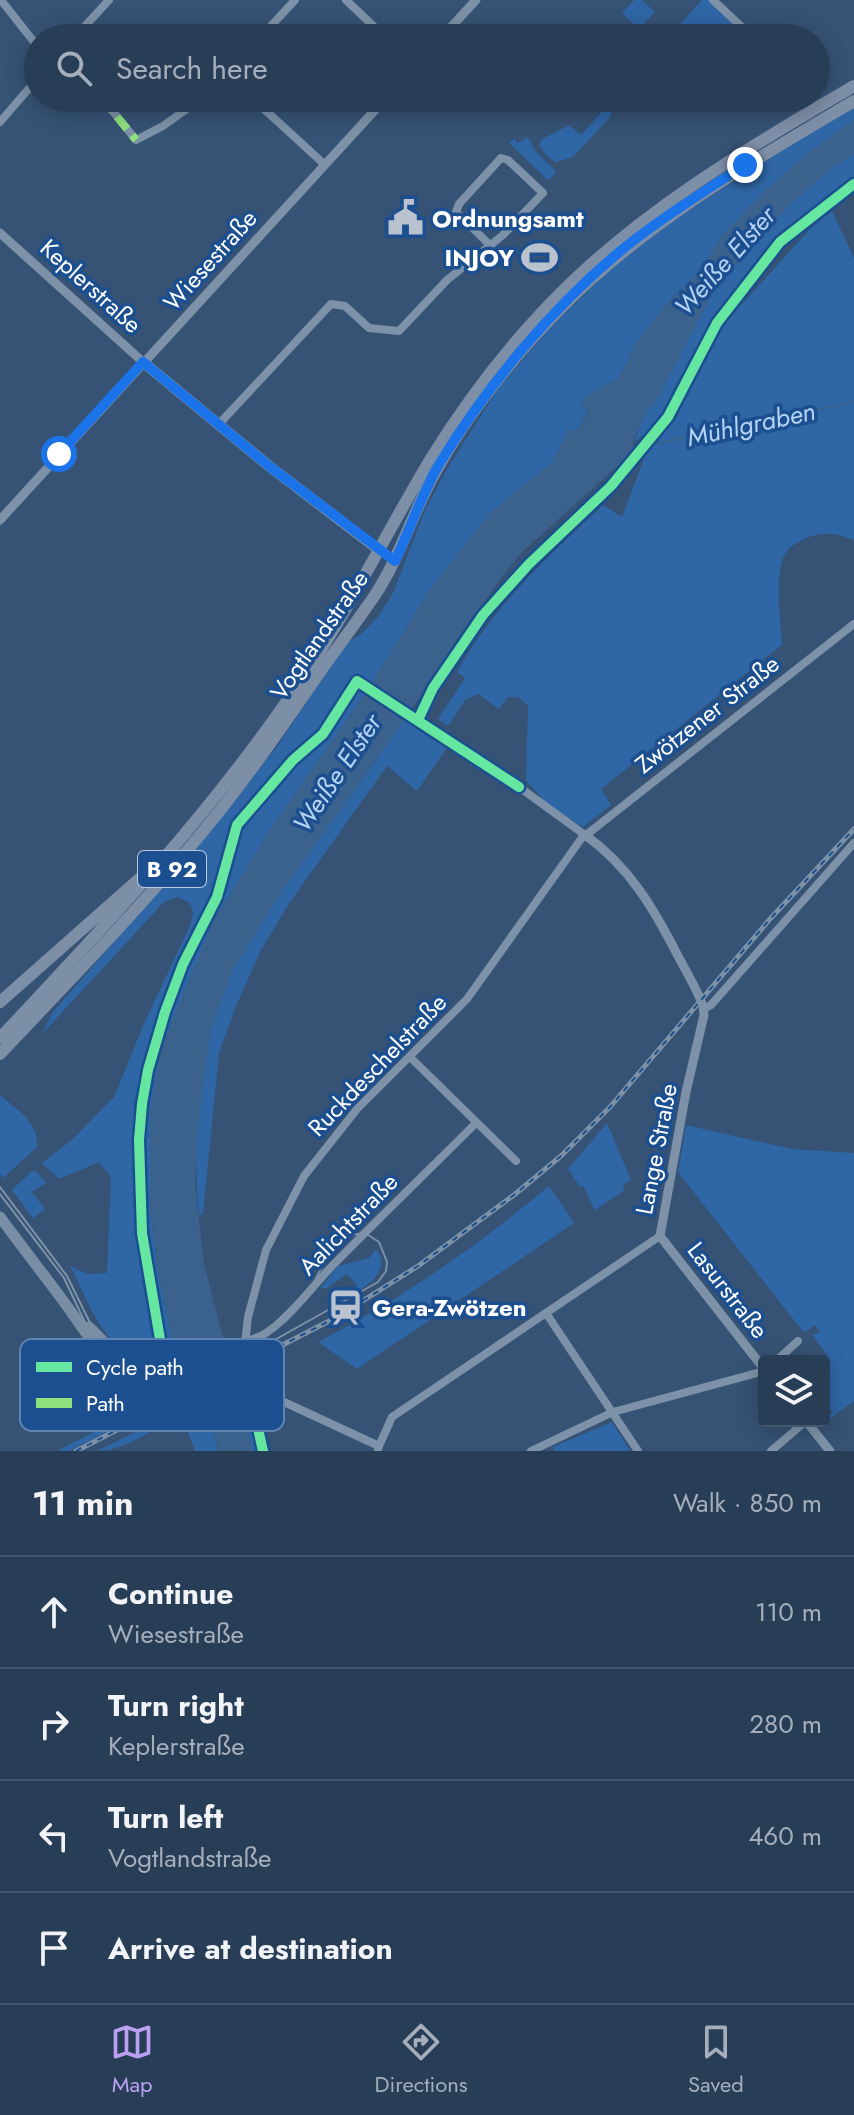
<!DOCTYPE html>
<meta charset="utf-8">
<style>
:root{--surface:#283e57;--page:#344961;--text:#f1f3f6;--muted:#a5aeba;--line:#44576d;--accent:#bca0f2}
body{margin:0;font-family:Jost,sans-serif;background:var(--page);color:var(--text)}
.controls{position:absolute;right:24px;bottom:24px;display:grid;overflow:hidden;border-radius:8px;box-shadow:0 4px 20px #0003}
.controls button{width:72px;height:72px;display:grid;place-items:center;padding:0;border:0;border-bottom:2px solid var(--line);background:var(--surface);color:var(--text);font:40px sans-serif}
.stop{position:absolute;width:24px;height:24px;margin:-18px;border:6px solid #1a73e8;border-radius:50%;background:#fff}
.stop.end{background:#1a73e8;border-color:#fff;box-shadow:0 2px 8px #0008}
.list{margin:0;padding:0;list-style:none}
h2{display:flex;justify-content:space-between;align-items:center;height:104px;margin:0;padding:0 32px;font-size:34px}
h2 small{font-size:26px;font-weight:400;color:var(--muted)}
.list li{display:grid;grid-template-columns:52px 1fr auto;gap:24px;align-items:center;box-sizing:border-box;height:112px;padding:0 32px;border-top:2px solid var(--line)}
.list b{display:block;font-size:30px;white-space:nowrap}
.list p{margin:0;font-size:26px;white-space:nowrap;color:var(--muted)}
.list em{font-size:26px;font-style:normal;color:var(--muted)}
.icon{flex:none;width:44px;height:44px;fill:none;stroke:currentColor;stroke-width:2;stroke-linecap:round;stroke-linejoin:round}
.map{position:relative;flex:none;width:854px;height:1451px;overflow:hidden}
.search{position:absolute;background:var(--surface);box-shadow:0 4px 20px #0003;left:24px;right:24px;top:24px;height:88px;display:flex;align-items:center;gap:20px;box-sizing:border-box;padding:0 28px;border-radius:44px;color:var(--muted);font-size:30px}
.sheet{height:552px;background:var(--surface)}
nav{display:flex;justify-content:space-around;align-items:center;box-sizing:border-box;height:112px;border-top:2px solid var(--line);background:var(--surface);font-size:22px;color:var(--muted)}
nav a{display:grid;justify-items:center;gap:4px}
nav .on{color:var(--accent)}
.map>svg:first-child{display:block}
.green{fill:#2f66a5}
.water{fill:#3b618d}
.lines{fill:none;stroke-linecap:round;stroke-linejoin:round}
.stream{stroke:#3b618d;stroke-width:2}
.minor{stroke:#7d92a8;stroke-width:8}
.tertiary{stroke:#7d92a8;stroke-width:9}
.secondary{stroke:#798da4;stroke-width:11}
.primary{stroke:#7d8ea7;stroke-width:12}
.tram{stroke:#7e92a7;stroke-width:2}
.rail-casing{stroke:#7e92a7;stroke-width:5}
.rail{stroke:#1b4f8f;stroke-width:2;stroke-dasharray:6;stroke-linecap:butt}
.quiet{stroke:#8de07e;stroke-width:8;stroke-dasharray:16 8;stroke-linecap:butt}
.cycleway-casing{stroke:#1b4f8f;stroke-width:15}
.cycleway{stroke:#66e7a1;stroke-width:10}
.route{stroke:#1a73e8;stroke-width:10}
.labels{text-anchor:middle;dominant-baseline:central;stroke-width:7;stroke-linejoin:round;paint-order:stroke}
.shield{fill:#1b4f8f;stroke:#bbcadd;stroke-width:2}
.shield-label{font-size:22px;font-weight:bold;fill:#fff}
.poi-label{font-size:24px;font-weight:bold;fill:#fff;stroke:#1b4f8f;text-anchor:start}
.street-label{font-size:24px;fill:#fff;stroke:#1b4f8f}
.water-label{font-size:26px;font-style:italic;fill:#b5d3f5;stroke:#1b4f8f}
.key{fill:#1b4f8f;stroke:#5f84b1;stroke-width:2}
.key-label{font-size:22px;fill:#fff}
</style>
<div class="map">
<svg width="854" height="1451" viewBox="0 0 854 1451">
<rect width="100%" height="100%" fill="#365274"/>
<g class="green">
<path d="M634 0H642L655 12 639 29 622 13Z"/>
<path d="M702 0H713L737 22 722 38H667Z"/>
<path d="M854 105V120L812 150 767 189 724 234 699 271 662 309 634 347 620 377 587 396 581 406 588 410 576 432 569 429 553 462 491 512 429 591 369 688 268 833 212 924 150 1111V1208L159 1278 175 1351 179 1357 168 1362C140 1243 127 1130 167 1012 175 987 186 963 198 939 206 923 218 908 222 890 198 920 182 957 169 993 156 1028 143 1067 138 1104 128 1190 149 1275 161 1359 105 1361 92 1307 70 1266L88 1274 107 1273 111 1177 99 1162 59 1179 42 1163 73 1139 114 1097 145 1021 190 926 193 913 190 903 178 897 164 902 42 1034 52 1013 201 842 278 745 335 660 350 641 361 634 378 617 394 591 425 510 446 471 497 390 551 327 613 267 677 218Z"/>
<path d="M607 106 611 110 610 117 573 157 556 162 546 155 539 145 542 139 569 125 581 135Z"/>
<path d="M528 137 536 152 556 171 549 181 509 143 515 139 517 143Z"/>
<path d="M854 154V185L809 217 796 223 772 248 718 318 668 409 655 427 634 442 643 417 659 395 715 288 789 205 831 168Z"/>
<path d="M832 211 854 258V540C837 533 823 531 806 538 800 541 790 546 786 552 773 573 781 620 782 645L601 789 611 805 583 827 548 805 526 780 528 706 518 697H508L499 709 478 694 465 700 448 726 438 719 465 678 457 672C492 607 550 555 603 505L622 517 646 453 678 411 720 328 812 227Z"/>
<path d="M407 713 418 720 416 724 448 746 417 791 387 766 290 902 261 950 236 1006 219 1053 203 1214 199 1215C191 1146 200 1032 232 970 280 879 354 800 407 713Z"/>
<path d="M0 1095C17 1110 39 1122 37 1147L3 1178 0 1174Z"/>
<path d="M607 1123 631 1180 623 1185 625 1190 595 1210 583 1186 580 1187 568 1169Z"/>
<path d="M686 1125 792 1149 854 1153V1401L824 1423 822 1421 833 1412 824 1401 823 1361 828 1356 812 1335 820 1332 815 1325 804 1333 678 1172Z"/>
<path d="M32 1171H36L46 1183 32 1192 45 1209 33 1218 12 1190Z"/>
<path d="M549 1186 574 1223 357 1369 318 1342C401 1299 478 1246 549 1186Z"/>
<path d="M376 1249C394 1271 363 1289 345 1300L343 1297 357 1286 347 1274 327 1288H320L338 1266 369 1258Z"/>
<path d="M243 1352 251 1374 264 1451H253L246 1423 249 1407 230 1356Z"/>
<path d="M185 1373 191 1388 210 1413 218 1451H195L180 1411 184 1393 177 1377Z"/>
<path d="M132 1390 150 1397 158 1406 69 1451H57L143 1407 140 1401 129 1394Z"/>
<path d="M164 1418V1424C144 1435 121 1451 97 1451Z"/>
<path d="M612 1422 630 1451H555L553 1447Z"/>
</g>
<path class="water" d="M854 120V154L831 168 789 205 715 288 659 395 643 417 633 442 635 453 631 454 522 552 495 586 395 733 282 891 232 971 210 1033 199 1120 195 1183 204 1264 222 1334 249 1408 246 1423 253 1451H218L210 1413 191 1388 175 1351 159 1278 150 1208V1111L161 1048 212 924 268 833 369 688 429 591 491 512 553 462 569 428 576 432 589 410 581 406 587 396 620 377 634 347 662 309 699 271 724 234 767 189 812 150Z"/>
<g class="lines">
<path class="stream" d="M648 446 727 427 854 402"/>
<g class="minor">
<path d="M1 0 38 47"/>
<path d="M346 0 386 38"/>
<path d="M713 0 745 30"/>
<path d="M74 38 109 0"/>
<path d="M260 38 295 0"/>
<path d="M102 98 136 140 163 126 202 98"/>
<path d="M252 98 324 164"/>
<path d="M0 122 38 78"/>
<path d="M850 186 854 184"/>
<path d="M219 424 331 304 345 306 369 328 399 331 447 280 503 235 543 193 508 160 501 158 459 204 456 212 491 246"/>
<path d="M519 787 585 835"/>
<path d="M704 1009 711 1005 854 843"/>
<path d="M410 1057 516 1161"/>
<path d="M475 1124C429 1170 381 1216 335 1263 307 1291 283 1330 245 1344L248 1317 266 1250 304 1176 357 1109 467 999 581 839 854 624"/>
<path d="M546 1313 638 1451"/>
<path d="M776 1361 798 1341"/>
<path d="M253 1379 271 1396 379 1446 378 1450"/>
<path d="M379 1446 392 1417 660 1236"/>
<path d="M531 1451 613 1412 764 1371"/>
<path d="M771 1451 806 1421"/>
</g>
<g class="tertiary">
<path d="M441 38 476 0"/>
<path d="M0 233 143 362"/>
<path d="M0 520 386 98"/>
<path d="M585 835C629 866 654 909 678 956 687 973 697 989 703 1006L704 1015 686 1092 660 1236 764 1369"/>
<path d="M806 1421 830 1451"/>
</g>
<g class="secondary">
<path d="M143 362 269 466 379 550"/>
<path d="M0 1217C22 1247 45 1276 67 1306 107 1362 119 1393 194 1365 211 1359 229 1353 245 1344"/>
<path d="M89 1327C110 1347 126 1369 157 1370"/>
</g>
<g class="primary">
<path d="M0 1002 147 872"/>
<path d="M0 1038C107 924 210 815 298 685 347 614 385 535 430 460 464 405 503 353 548 306 635 214 746 149 854 86"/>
<path d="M0 1054C64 986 130 919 190 847 238 791 280 730 322 669 340 644 358 620 375 595 398 560 410 521 429 484 460 423 514 355 562 307 647 221 751 162 854 101"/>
</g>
<g class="tram">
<path d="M438 38 473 0"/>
<path d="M0 524 390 98"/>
<path d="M0 1187 67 1276 95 1333 108 1351 132 1368 154 1371 167 1369 268 1330 311 1288 331 1249 342 1236 365 1233 379 1242 387 1262 386 1271 378 1282 271 1342 232 1352 168 1374 140 1376 122 1370 97 1348 64 1278 0 1194"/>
</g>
<defs>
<path id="rail" d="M76 1451 337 1317 418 1266 514 1195 561 1156 610 1107 770 919 854 829"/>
</defs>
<use href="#rail" class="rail-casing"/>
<use href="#rail" class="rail"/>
<path class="quiet" d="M102 98 136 140"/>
<defs>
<g id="cycleway">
<path d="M418 720 433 688 483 615 529 564 611 486 668 417 717 323 780 242 854 184"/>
<path d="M263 1451 251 1397 253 1379 243 1352 172 1377 163 1357 142 1233 139 1140 142 1104 148 1070 165 1012 183 964 217 897 237 825 293 760 323 734 357 681 519 787"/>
</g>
</defs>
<use href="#cycleway" class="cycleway-casing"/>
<use href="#cycleway" class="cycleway"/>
</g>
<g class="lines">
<path class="route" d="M59 454 143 362 269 466 395 561C410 530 421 496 438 466 487 386 551 308 624 248 662 218 703 192 745 165"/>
</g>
<defs>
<symbol id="civic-bare" viewBox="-9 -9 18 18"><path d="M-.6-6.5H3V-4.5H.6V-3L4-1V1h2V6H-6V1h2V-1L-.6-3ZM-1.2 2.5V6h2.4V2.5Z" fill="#b9c2ce" stroke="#1b4f8f" stroke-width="2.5" paint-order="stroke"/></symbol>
<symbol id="stadium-bare" viewBox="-9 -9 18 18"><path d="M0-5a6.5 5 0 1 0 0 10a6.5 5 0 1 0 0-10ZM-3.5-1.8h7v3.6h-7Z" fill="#b9c2ce" stroke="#1b4f8f" stroke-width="2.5" paint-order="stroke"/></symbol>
<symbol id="station-bare" viewBox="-9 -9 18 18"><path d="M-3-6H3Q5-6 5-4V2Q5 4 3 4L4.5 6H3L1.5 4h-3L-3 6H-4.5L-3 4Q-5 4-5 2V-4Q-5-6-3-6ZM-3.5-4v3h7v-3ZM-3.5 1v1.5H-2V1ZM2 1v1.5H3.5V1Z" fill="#b9c2ce" stroke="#1b4f8f" stroke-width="2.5" paint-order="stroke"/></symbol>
</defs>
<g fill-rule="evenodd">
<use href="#civic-bare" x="380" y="192" width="51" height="51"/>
<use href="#stadium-bare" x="514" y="232" width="51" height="51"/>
<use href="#station-bare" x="320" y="1282" width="51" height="51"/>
</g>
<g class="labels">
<rect class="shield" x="138" y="851" width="68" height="36" rx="6"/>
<g class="shield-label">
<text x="172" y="869">B 92</text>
</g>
<g class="poi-label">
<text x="432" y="218">Ordnungsamt</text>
<text x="514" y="257" text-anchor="end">INJOY</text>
<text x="372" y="1307">Gera-Zwötzen</text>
</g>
<g class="street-label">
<text transform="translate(210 260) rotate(-48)">Wiesestraße</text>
<text transform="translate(91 286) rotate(42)">Keplerstraße</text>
<text transform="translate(319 635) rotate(-55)">Vogtlandstraße</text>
<text transform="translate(707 714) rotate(-38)">Zwötzener Straße</text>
<text transform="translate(377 1065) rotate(-46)">Ruckdeschelstraße</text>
<text transform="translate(656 1149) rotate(-79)">Lange Straße</text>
<text transform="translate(348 1224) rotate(-46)">Aalichtstraße</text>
<text transform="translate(728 1290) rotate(52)">Lasurstraße</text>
</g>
<g class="water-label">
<text transform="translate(725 261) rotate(-48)">Weiße Elster</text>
<text transform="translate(751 424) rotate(-12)">Mühlgraben</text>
<text transform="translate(337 773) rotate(-56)">Weiße Elster</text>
</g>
</g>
<rect x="20" y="1339" width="264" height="92" rx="12" class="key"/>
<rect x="36" y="1362" width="36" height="10" fill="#66e7a1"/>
<rect x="36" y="1398" width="36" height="10" fill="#8de07e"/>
<g class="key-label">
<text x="86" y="1375">Cycle path</text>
<text x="86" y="1411">Path</text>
</g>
</svg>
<div class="controls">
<button><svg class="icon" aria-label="layers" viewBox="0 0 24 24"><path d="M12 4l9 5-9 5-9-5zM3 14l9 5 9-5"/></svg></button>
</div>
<div class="stop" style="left:59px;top:454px"></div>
<div class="stop end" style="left:745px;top:165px"></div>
<div class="search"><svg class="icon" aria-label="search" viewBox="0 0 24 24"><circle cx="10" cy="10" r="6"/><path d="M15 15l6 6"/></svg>Search here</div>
</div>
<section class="sheet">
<h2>11 min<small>Walk · 850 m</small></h2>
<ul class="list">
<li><svg class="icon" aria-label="ahead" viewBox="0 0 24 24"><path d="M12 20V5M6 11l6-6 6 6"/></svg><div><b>Continue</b><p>Wiesestraße</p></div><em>110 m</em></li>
<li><svg class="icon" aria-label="right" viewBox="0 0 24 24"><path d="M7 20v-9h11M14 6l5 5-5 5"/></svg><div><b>Turn right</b><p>Keplerstraße</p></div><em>280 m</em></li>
<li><svg class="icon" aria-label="left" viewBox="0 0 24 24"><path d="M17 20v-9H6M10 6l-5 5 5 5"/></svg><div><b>Turn left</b><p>Vogtlandstraße</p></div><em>460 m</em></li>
<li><svg class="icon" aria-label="arrive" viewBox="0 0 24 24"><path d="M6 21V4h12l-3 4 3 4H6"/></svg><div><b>Arrive at destination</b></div></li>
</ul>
</section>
<nav>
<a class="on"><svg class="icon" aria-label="map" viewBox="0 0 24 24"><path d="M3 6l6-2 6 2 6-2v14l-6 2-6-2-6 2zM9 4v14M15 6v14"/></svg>Map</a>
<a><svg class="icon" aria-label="directions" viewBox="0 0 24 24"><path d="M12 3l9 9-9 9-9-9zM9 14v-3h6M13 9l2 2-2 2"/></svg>Directions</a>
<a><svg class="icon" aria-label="saved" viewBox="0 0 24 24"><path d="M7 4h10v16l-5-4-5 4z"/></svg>Saved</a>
</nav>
